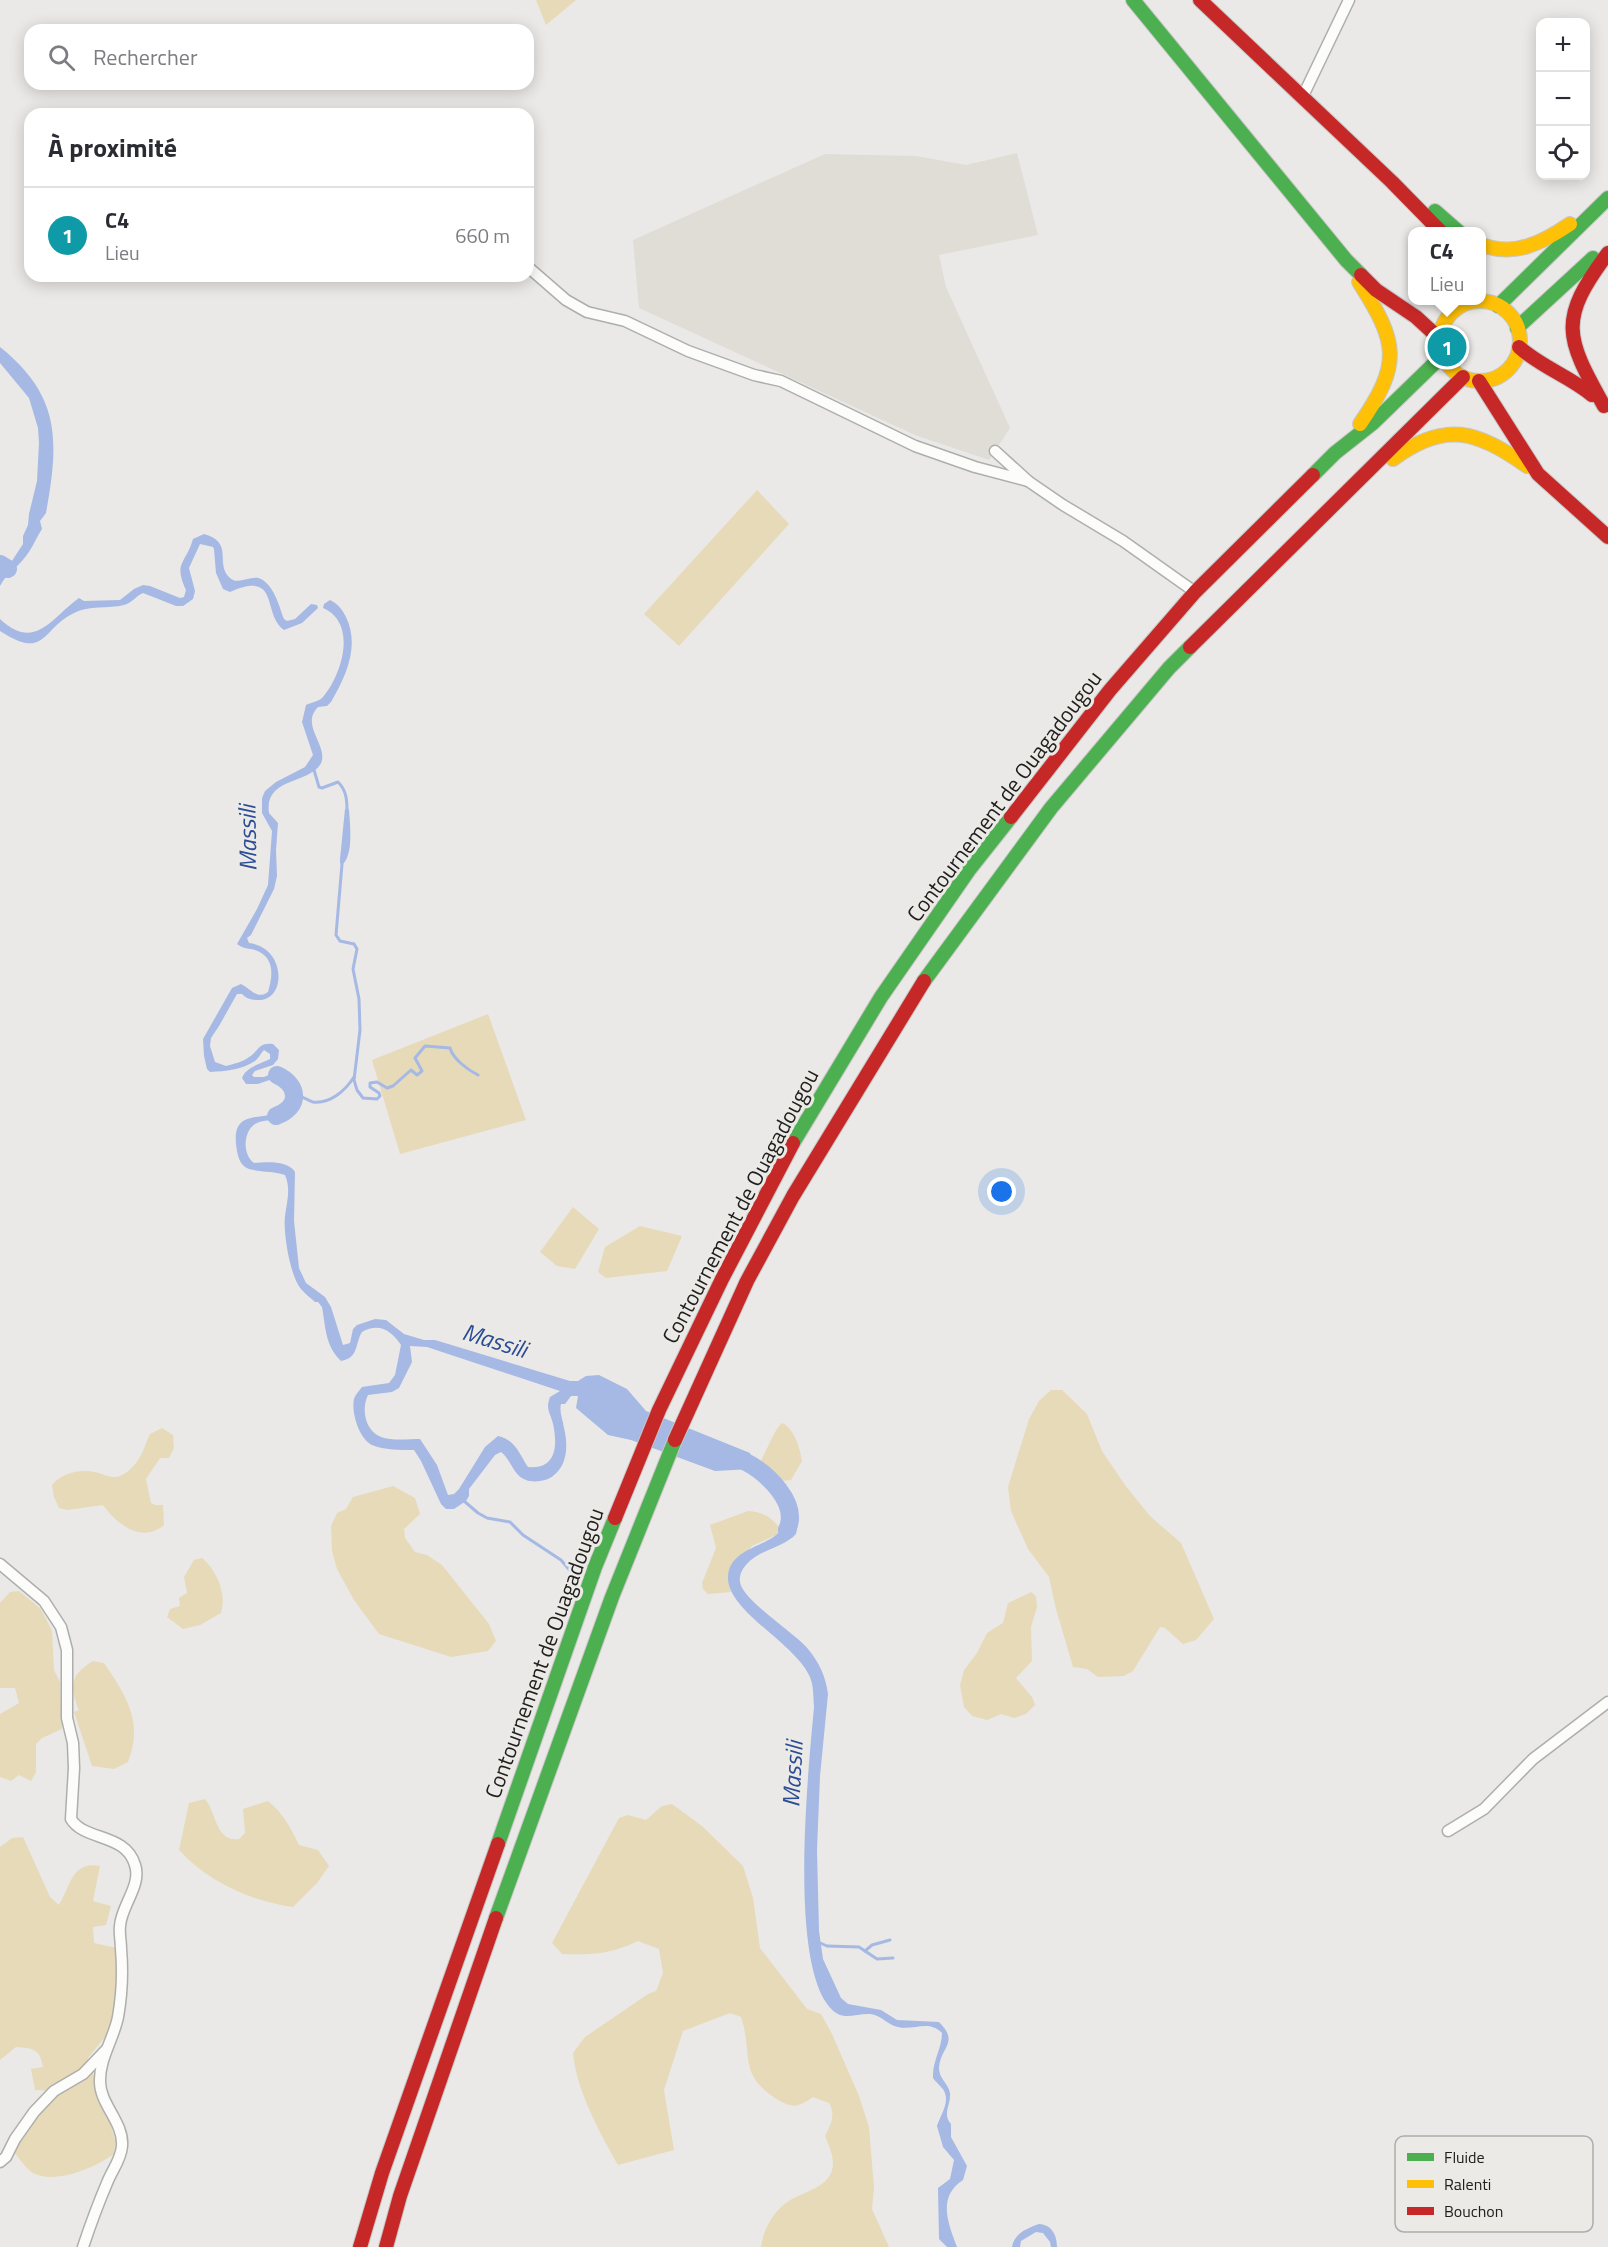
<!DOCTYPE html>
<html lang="fr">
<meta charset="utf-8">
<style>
:root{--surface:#fff;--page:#f2f2f3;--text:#2b2b33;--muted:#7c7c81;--line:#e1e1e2;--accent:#676665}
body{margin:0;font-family:"Titillium Web",sans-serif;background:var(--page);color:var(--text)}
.controls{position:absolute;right:18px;top:18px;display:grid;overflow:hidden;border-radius:12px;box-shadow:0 3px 15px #0003}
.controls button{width:54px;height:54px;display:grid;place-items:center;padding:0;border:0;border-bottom:2px solid var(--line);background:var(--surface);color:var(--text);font:30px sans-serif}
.you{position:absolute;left:1002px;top:1192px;width:21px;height:21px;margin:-15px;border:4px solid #fff;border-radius:50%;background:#1a73e8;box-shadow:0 0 0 9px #1a73e833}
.badge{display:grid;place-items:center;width:39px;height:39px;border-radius:50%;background:var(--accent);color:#fff;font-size:20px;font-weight:700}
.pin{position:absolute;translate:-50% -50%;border:3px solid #fff;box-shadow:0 2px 6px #0006}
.popup{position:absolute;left:1408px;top:227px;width:78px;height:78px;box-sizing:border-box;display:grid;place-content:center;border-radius:12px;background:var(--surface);filter:drop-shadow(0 2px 4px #0005);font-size:20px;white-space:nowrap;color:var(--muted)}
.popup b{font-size:22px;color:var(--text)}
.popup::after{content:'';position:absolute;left:50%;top:100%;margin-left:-12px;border:12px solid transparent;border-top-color:var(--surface)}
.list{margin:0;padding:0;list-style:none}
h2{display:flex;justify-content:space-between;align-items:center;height:78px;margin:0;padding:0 24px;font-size:26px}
h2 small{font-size:20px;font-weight:400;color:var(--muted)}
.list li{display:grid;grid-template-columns:39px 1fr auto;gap:18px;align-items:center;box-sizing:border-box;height:96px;padding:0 24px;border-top:2px solid var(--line)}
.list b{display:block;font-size:22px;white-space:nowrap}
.list p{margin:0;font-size:20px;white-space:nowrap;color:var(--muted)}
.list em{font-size:20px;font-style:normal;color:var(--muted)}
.icon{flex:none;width:33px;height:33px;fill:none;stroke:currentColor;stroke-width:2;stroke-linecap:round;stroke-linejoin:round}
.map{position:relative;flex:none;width:1608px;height:2247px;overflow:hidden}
.search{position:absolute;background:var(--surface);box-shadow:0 3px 15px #0003;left:24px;top:24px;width:510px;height:66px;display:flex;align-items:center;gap:15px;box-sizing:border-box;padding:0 21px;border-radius:18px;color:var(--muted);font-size:22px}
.panel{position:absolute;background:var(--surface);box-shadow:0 3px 15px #0003;left:24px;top:108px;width:510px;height:174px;border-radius:18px}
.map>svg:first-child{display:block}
.built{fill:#dfddd6}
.green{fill:#e6dab9}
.water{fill:#a5b9e4;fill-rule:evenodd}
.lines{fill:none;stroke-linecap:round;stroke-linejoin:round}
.stream{stroke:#a5b9e4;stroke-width:3}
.river{stroke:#a5b9e4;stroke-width:18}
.street-casing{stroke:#aeaeac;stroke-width:13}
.fast-casing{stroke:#c7c6c5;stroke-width:16}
.slow-casing{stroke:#c7c6c5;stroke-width:16}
.jam-casing{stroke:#c7c6c5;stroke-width:16}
.street{stroke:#fcfcfb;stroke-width:10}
.fast{stroke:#4caf50;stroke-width:14}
.slow{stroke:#ffc107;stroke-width:14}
.jam{stroke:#c62828;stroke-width:14}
.labels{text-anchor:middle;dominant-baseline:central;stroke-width:6;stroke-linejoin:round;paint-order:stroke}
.street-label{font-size:22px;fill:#21201f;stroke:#ebeae6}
.water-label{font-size:24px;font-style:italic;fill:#2c4c96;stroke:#ebeae6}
.key{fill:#ebeae6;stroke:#aeadaa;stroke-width:1.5}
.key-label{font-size:16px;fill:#21201f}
</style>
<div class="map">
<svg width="1608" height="2247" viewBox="0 0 1608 2247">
<rect width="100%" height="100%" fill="#eae9e7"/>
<path class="built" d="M1017 153 1038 235 939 255 946 287 1010 428 989 460 915 435 639 308 633 240 825 154 916 156 966 165Z"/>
<g class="green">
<path d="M536 0H576L546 25Z"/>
<path d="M757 490 789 524 679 646 644 614Z"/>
<path d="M488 1014 526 1120 400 1154 372 1060Z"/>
<path d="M573 1207 599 1229 575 1269 557 1266 540 1252Z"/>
<path d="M640 1226 682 1236 667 1271 606 1278 598 1272 605 1247Z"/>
<path d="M1051 1390H1062L1087 1414 1102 1451 1125 1485 1150 1516 1181 1543 1214 1619 1196 1640 1183 1644 1165 1628 1160 1627 1133 1671 1124 1676 1098 1677 1087 1669 1073 1667 1056 1609 1049 1577 1028 1549 1011 1511 1008 1487 1029 1419 1039 1401Z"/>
<path d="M782 1423C794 1428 800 1448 802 1461L791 1480 773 1482 763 1473 764 1471 758 1465C766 1454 774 1429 782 1423Z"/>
<path d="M162 1428 173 1435 174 1448 169 1458H160L146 1479 151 1503 155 1505H163L164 1525C141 1544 117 1524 103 1505L67 1510 59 1508 54 1497 52 1485C62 1473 79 1469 95 1472 101 1473 107 1477 113 1477 122 1478 131 1469 136 1463 143 1454 145 1444 150 1434Z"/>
<path d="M393 1486 415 1498 420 1514 404 1529 405 1538 415 1552 427 1555 442 1565 489 1624 496 1641 488 1651 451 1657 379 1634 354 1600 337 1569 332 1551 331 1526 337 1513 346 1509 353 1497Z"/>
<path d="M748 1511C764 1512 771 1517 781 1529L776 1535 752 1546 728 1579 731 1592 708 1594 703 1589 702 1583 716 1548 710 1525Z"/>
<path d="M202 1558C217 1570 227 1595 221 1613L200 1625 183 1629 167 1617 170 1609 180 1606 179 1598 187 1593 184 1577 194 1560Z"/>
<path d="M19 1591 41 1609 52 1631 54 1670 60 1682 62 1729 42 1738 36 1744V1772L31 1781 19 1775 11 1781 0 1777V1714L19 1703 15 1688H0V1603L10 1592Z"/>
<path d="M1031 1592 1036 1596 1037 1607 1031 1627 1032 1661 1016 1678 1032 1697 1035 1705 1026 1714 1014 1718 1001 1714 987 1720 972 1716 964 1707 960 1685 964 1670 977 1653 987 1633 1003 1623 1008 1603Z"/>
<path d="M93 1661 104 1663C126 1695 144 1723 128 1762L114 1769 92 1766 74 1712 79 1710C69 1686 70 1675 93 1661Z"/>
<path d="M205 1799C217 1813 215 1842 239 1839L245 1833 243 1809 268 1801C283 1813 291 1828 299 1845L318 1850 329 1866 317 1883 293 1907C251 1901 208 1882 179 1850L189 1803Z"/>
<path d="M672 1804 702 1826 743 1866 753 1898 760 1948 807 2009 821 2014 832 2034 859 2096 869 2127 874 2188 872 2209 889 2247H761C763 2231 772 2213 786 2203 802 2191 833 2188 833 2163 833 2154 828 2144 825 2136 831 2124 836 2115 829 2103L813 2097C800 2106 794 2109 780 2101 736 2075 754 2055 741 2017L730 2013 683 2031 664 2090 674 2150 618 2165C600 2133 576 2090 573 2053L585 2037 648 1994 656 1991 663 1973 659 1949 638 1941C611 1954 592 1955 562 1954L552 1943 619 1818 628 1815 646 1820 662 1806Z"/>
<path d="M23 1837 50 1897 59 1905C71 1885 72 1861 100 1866L93 1901 111 1906 106 1925 93 1927 94 1943 121 1949 117 2022 88 2058 116 2142 114 2154C96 2167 56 2185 33 2173 25 2168 17 2155 11 2148L53 2091 35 2090 31 2069 43 2067C40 2049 33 2048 16 2047L0 2060V1847L12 1838Z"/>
</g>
<g class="water">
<path d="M0 347C61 396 59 441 46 513L40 521 42 529C36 538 33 547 26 556 18 567 6 574 0 586V573L8 567 23 544V536L28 525 29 514 37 481 39 443 38 428 29 398 0 363Z"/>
<path d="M204 534C235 543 214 563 230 578 238 586 252 574 261 579 275 587 279 606 284 619L287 621 295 619 311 604 317 605 318 608 302 623 284 630C261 613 281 570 230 592L223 589 216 573 214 549 213 547 200 544 189 568 195 591 193 599 183 606H176L143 593C136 596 132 603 124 605 108 609 89 605 74 613 41 629 46 661 0 631V619C35 652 51 618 79 598L84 601 120 600 134 589 143 585 150 586 180 598 184 597 186 590C173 562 186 564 193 539Z"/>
<path d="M330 600C338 604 342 609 346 617 360 646 346 676 331 702L327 706 318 707C299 726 331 747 320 765 307 784 264 778 269 813L278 823 276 850 277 876 274 889 251 935 247 938 249 943C286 947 287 1000 259 1000 251 1000 247 999 242 994H237L219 1026 211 1038 210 1046 215 1062 226 1066C233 1064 243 1062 249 1057 259 1051 258 1042 273 1044L279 1050 278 1059 273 1065 255 1071 252 1075 254 1077H264L279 1071C287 1076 293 1080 294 1090L291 1092 275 1078 258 1084H246L242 1078C246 1067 260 1064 270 1059V1054L264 1050C260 1054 259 1058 255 1061 241 1070 226 1071 210 1072L207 1069 204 1056 203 1039 232 988 241 984C251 989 257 1000 268 992 273 975 275 957 255 950 248 948 243 949 237 944L257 909 268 885 272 831 262 813V798L265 791 276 782 305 767 313 755 302 722 306 705C312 702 318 702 323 697 342 675 358 623 323 608L324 604Z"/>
<path d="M347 808 349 810C350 825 354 855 342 865L340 863V859L345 809Z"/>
<path d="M292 1101H296L297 1107 285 1121C277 1121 265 1119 257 1123 244 1128 241 1154 254 1163 266 1162 288 1160 295 1172L294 1221 299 1268 306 1283 325 1297 331 1307 343 1345 350 1343 353 1329 357 1325 375 1319 386 1320 404 1334 424 1340H435L570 1381H578L586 1376 599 1375 627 1389 646 1411 750 1453 751 1460 765 1472 762 1475 752 1469 715 1471 631 1440 608 1435 576 1408 578 1396H571L565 1404H561C559 1412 563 1420 564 1428 568 1444 568 1465 553 1476 547 1481 534 1483 526 1480 513 1476 511 1459 501 1452L495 1455 469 1489V1496L466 1501 454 1509H446L441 1504 421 1461 414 1450C400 1450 384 1450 372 1445 359 1439 351 1412 354 1399 355 1395 359 1391 362 1387L389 1383 395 1375 401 1345C392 1331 379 1322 362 1332 355 1343 359 1358 341 1361 325 1345 326 1329 322 1307L318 1302H315C311 1298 305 1294 301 1289 290 1276 283 1233 285 1216 287 1201 291 1189 285 1175 273 1170 251 1173 244 1166 238 1161 237 1151 236 1144 233 1111 257 1120 277 1113 283 1111 287 1105 292 1101ZM410 1346 427 1347 560 1391 550 1397C549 1400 548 1403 548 1406 548 1412 552 1418 553 1424 558 1446 556 1470 528 1467 519 1454 516 1440 498 1436L485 1447 459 1489 454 1494 448 1495 437 1465 420 1439C408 1439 392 1441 381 1437 365 1431 361 1409 368 1395L392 1392 399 1388 412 1362Z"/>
<path d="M788 1506 791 1512 796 1513 799 1517 796 1534C782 1549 759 1549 746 1565 742 1569 739 1576 740 1582 742 1600 795 1633 808 1649 819 1662 826 1677 828 1694L820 1776 817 1850 819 1931 823 1959 841 1998 848 2004 881 2010 897 2020 939 2022C960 2043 940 2047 939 2068 939 2079 948 2083 950 2093 951 2105 942 2114 951 2124V2137L967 2166 963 2180C937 2197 948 2223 957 2247H947L939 2239 938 2188 950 2179 954 2160 943 2147 937 2126C940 2116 949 2104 945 2093 943 2087 936 2083 933 2078 932 2061 942 2049 942 2033 928 2019 914 2031 898 2027 887 2025 882 2015 870 2014 860 2013 847 2019 838 2014 785 1983 809 1765 814 1707 813 1696 814 1685 809 1675 793 1642 728 1611 728 1578 728 1548 768 1547 780 1531 784 1525 783 1517 783 1509Z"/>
<path d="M1039 2224C1052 2225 1057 2235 1057 2247H1051L1050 2242 1043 2233 1036 2232 1021 2241 1020 2247H1012C1014 2233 1028 2228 1039 2224Z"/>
</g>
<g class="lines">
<g class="stream">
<path d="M314 770 319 787 322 788 338 782C346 790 347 799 347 810"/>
<path d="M342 864 336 935 340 941 354 944 357 949 353 969 359 999 360 1030 354 1080 357 1090 363 1098 377 1099 380 1096 379 1093 370 1087V1083L377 1082 387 1088 393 1086 411 1070 417 1075 422 1071 415 1058 425 1046 450 1048C453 1059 468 1070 478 1075"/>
<path d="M295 1096C303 1095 306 1100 313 1102 330 1104 345 1091 354 1077"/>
<path d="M464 1501 478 1513 487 1518 510 1522 523 1535 561 1560 578 1580"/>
<path d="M818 1942 827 1946 859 1947 877 1959 893 1958"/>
<path d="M865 1951 872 1945 890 1940"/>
</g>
<g class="river">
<path d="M0 564 8 569"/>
<path d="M276 1116C301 1107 299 1085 277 1075"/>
<path d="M744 1461C766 1472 800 1503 787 1530"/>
</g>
<defs>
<g id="street">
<path d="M1302 98 1349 0"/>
<path d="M528 267 566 300 587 312 625 321 688 351 754 375 781 381 915 446 975 467 1028 481"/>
<path d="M995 451 1028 481 1063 505 1123 541 1195 592"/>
<path d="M0 1564 44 1601 61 1627 67 1650V1718L73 1743 74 1768 71 1819C84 1841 126 1833 135 1865 142 1885 121 1906 120 1926 119 1933 121 1941 121 1949 123 1971 122 1994 118 2017 114 2038 99 2059 100 2082 100 2104 124 2123 122 2146 121 2160 112 2170 107 2183 98 2204 90 2226 83 2247"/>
<path d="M1448 1831 1484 1809 1533 1759 1608 1702"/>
<path d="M0 2162 6 2157 15 2139 34 2112 54 2091 83 2074 106 2050"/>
</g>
<g id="fast">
<path d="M1133 0 1346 260 1361 275"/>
<path d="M1435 211 1459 232"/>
<path d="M1498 306 1608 198"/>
<path d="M1517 328 1593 258"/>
<path d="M1313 475 1335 453 1373 423 1443 355"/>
<path d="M924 981 1051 808 1169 668 1190 647"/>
<path d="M793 1143 881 997 969 870 1011 817"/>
<path d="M498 1844 595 1567 615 1518"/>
<path d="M496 1918 612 1597 675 1440"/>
</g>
<g id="slow">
<path d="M1482 245C1515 257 1542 243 1570 224"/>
<path d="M1359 282C1398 343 1402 363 1360 424"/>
<circle cx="1480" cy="341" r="40"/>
<path d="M1393 459C1445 420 1477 431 1527 466"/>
</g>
<g id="jam">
<path d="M1200 0 1392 182 1441 232"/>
<path d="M1361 275 1376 290 1416 317 1440 339"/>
<path d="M1519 347C1541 367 1569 376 1592 395"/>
<path d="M1479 381 1538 474 1608 537"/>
<path d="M1604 406C1565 336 1558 320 1608 253"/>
<path d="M1190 647 1463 377"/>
<path d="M1011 817 1110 690 1195 592 1313 475"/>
<path d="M675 1440 747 1281 793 1196 924 981"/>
<path d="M615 1518 659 1410 722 1279 793 1143"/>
<path d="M360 2247 382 2173 498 1844"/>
<path d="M386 2247 400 2196 496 1918"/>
</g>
</defs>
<use href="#street" class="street-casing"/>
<use href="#fast" class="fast-casing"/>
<use href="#slow" class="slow-casing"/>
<use href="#jam" class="jam-casing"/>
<use href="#street" class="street"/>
<use href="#fast" class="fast"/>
<use href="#slow" class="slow"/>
<use href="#jam" class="jam"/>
</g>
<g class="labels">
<g class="street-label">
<text transform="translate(1004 796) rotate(-53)">Contournement de Ouagadougou</text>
<text transform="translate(740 1206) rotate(-62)">Contournement de Ouagadougou</text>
<text transform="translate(544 1653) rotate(-70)">Contournement de Ouagadougou</text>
</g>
<g class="water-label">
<text transform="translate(247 838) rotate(-91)">Massili</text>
<text transform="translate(495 1340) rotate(17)">Massili</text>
<text transform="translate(792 1774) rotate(-87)">Massili</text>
</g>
</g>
<rect x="1395" y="2136" width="198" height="96" rx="9" class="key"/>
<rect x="1407" y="2153" width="27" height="8" fill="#4caf50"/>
<rect x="1407" y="2180" width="27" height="8" fill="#ffc107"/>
<rect x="1407" y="2207" width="27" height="8" fill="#c62828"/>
<g class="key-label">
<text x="1444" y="2163">Fluide</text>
<text x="1444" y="2190">Ralenti</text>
<text x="1444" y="2217">Bouchon</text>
</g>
</svg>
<div class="controls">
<button>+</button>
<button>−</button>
<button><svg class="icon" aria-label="locate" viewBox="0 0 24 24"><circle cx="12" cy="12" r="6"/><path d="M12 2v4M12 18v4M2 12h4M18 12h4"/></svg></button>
</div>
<div class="you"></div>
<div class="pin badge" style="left:1447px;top:347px;background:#0f9aa8">1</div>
<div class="popup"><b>C4</b>Lieu</div>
<div class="search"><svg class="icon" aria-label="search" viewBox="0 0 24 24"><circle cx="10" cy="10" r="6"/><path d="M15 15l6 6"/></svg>Rechercher</div>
<section class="panel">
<h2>À proximité<small></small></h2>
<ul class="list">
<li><span class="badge" style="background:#0f9aa8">1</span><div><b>C4</b><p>Lieu</p></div><em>660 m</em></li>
</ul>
</section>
</div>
